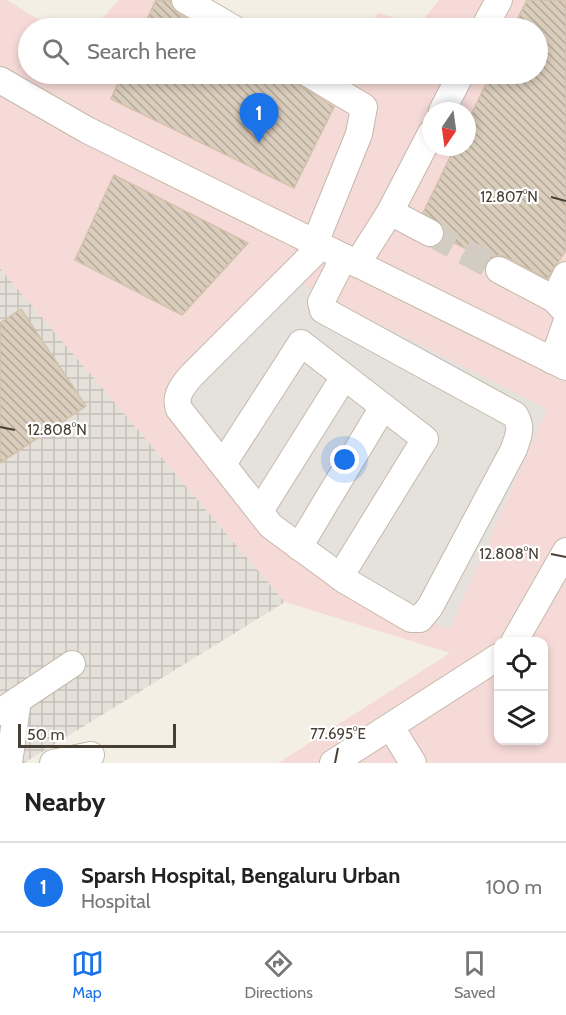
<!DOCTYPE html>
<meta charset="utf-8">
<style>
:root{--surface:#fff;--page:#f2f2f2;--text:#222;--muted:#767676;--line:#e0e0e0;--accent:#1a73e8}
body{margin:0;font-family:Cabin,sans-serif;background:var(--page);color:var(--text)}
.controls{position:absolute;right:18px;bottom:18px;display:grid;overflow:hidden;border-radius:12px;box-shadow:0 3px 9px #0003}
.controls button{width:54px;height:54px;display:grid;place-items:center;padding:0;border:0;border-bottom:2px solid var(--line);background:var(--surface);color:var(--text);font:30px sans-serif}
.compass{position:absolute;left:422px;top:102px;width:54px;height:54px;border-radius:50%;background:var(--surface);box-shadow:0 3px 9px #0003;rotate:193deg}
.scale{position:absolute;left:18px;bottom:15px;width:158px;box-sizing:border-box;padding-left:6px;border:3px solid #483f34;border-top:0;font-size:16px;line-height:21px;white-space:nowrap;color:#483f34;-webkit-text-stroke:4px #fff;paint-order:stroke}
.you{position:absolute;left:345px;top:460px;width:21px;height:21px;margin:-15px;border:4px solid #fff;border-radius:50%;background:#1a73e8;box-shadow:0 0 0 9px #1a73e833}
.badge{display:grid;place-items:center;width:39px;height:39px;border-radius:50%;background:var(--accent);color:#fff;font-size:20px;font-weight:700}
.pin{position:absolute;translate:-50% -50px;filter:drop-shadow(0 2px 3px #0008)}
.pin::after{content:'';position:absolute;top:32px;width:21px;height:18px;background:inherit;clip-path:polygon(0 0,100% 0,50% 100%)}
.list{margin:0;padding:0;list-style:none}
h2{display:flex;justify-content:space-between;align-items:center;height:78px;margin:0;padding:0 24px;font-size:26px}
h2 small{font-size:20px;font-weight:400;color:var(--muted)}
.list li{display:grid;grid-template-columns:39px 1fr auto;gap:18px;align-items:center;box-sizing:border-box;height:90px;padding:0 24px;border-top:2px solid var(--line)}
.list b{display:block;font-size:22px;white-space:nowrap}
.list p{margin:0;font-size:20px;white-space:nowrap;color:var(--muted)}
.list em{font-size:20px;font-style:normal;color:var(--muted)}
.icon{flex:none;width:33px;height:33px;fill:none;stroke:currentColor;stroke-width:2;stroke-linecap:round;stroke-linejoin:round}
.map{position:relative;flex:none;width:566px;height:763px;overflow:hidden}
.search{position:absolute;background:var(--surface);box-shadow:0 3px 9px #0003;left:18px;right:18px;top:18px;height:66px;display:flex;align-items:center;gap:15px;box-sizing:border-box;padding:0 21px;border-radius:33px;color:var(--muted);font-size:22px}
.sheet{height:168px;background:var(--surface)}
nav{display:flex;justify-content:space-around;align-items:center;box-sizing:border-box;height:84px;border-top:2px solid var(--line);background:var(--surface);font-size:16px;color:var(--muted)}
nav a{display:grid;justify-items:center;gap:3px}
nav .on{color:var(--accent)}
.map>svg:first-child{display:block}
.industrial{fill:url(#industrial-grid)}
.medical{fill:#f6dad7;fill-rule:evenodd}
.parking{fill:#e5e2de}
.building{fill:url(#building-back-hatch);stroke:#d3c2ac;stroke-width:1.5}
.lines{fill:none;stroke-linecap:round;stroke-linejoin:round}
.minor-tunnel{stroke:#d2ccc2;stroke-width:26;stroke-dasharray:26 13;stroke-linecap:butt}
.minor-casing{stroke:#c4b9aa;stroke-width:28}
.minor{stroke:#fff;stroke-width:26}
.ticks{fill:none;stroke:#483f34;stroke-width:2}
.ticks-label{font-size:15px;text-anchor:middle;fill:#483f34;stroke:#fff;stroke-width:4.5;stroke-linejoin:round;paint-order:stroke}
</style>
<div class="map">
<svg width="566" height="763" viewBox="0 0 566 763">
<defs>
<pattern id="industrial-grid" width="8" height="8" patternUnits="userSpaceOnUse" patternTransform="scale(1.5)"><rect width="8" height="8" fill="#e6e0da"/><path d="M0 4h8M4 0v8" fill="none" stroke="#c7c1bc"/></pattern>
<pattern id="building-back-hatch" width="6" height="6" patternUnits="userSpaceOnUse" patternTransform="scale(1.5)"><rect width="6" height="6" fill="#dacdbc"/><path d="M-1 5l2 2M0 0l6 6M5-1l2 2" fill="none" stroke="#b3a89a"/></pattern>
</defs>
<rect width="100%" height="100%" fill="#f4efe5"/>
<path class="industrial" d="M0 268 285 602 24 763H0Z"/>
<g class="medical">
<path d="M0 0H7L52 28H28V74H326L345 84 350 74H538V28H371L378 13 419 25 439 0H566V763H278L450 653 285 602 0 268ZM431 111H467V147H431ZM498 642H544V740H498Z"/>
<path d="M119 0H196L247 28H93Z"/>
</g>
<path class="parking" d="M278 272 547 409 449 630 361 584 277 526 172 389Z"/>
<g class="building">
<path d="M156 0H170L177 13 204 28H143Z"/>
<path d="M527 0H566V250L547 279 506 257 498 255 489 260 444 238 442 225 423 213 455 147H467V123L491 74H537V28H513Z"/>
<path d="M122 74H294L301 86 334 107 294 188 111 99Z"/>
<path d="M114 175 248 243 182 315 75 260Z"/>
<path d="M21 309 86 406 0 463V323Z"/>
</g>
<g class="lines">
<path class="minor-tunnel" d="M430 233 499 270"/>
<defs>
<g id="minor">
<path d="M185 0 233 28"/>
<path d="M484 28 499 0"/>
<path d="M309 74 364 107 359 134 315 243"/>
<path d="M0 80 87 130 566 367"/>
<path d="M442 111 461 74"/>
<path d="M390 212 430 233"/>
<path d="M321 246 192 375C183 385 174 396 179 409L271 526 346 581 411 619H420L430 607 514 449C518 436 523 428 515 415L323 310 321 302 344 257"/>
<path d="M357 264 390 212 431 133"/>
<path d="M499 270 554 299 566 312"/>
<path d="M554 299 566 275"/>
<path d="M553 361 566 323"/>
<path d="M223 464 301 343 425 439 340 577"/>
<path d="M260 511 344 377"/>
<path d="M299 547 383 407"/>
<path d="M514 642 566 551"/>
<path d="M0 712 72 664"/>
<path d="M391 727 413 763"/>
<path d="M9 763 18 700"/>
<path d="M53 763 91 755"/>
<path d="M333 763 498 657"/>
</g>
</defs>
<use href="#minor" class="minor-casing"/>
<use href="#minor" class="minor"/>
</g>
<path class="ticks" d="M551 197 566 201M0 427 15 430M551 554 566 557M335 763 338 748"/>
<g class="ticks-label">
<text x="509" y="202">12.807°N</text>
<text x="57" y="435">12.808°N</text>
<text x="509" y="559">12.808°N</text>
<text x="338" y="739">77.695°E</text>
</g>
</svg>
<div class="controls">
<button><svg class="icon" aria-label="locate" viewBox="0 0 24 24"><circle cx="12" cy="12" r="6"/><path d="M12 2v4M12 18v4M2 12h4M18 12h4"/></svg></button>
<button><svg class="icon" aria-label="layers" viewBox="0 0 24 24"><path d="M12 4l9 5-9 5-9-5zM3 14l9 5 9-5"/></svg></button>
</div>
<svg class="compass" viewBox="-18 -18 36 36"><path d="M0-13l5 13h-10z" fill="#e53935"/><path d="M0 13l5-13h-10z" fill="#767676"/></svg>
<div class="scale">50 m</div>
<div class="you"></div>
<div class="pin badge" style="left:259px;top:143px">1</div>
<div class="search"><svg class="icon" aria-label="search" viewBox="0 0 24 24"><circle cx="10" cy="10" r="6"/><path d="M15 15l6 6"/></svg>Search here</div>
</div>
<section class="sheet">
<h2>Nearby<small></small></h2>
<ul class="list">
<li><span class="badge">1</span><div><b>Sparsh Hospital, Bengaluru Urban</b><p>Hospital</p></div><em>100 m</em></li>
</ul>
</section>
<nav>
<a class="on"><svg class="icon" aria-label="map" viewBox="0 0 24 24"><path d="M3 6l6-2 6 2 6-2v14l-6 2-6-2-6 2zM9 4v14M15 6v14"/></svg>Map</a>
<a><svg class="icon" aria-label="directions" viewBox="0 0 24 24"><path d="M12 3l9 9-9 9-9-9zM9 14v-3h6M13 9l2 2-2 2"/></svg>Directions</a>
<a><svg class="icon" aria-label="saved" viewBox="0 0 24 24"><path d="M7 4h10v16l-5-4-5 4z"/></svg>Saved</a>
</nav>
